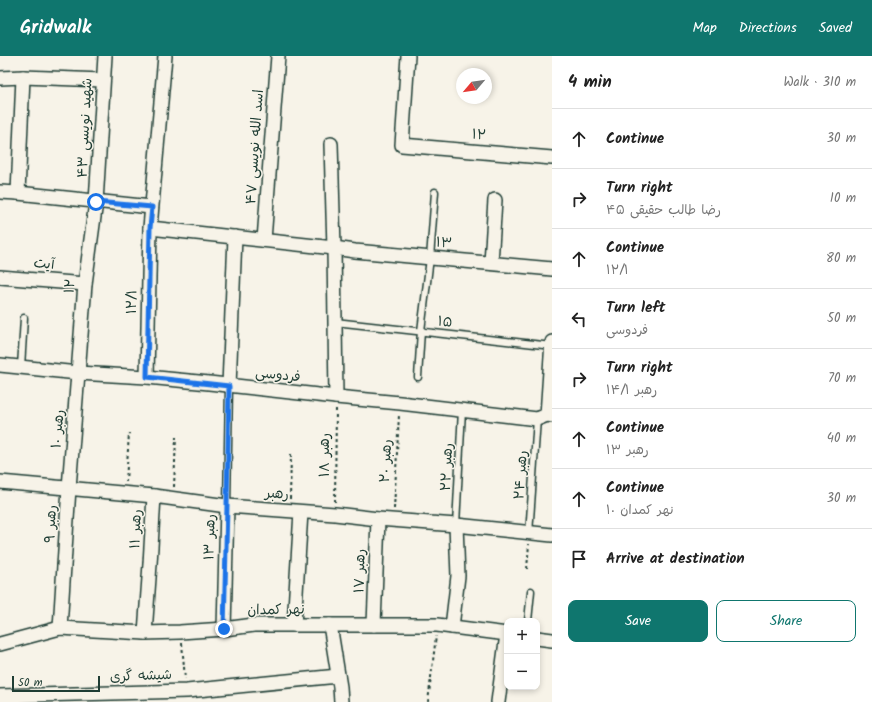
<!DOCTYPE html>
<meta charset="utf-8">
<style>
:root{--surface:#fff;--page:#f2f2f2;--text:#222;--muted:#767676;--line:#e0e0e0;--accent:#0f766e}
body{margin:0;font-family:Kalam,"Playpen Sans Arabic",sans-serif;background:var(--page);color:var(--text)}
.controls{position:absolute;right:12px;bottom:12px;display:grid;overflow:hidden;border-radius:8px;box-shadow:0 2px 6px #0003}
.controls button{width:36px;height:36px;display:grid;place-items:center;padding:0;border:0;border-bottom:1px solid var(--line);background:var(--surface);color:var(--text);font:20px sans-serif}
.compass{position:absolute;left:456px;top:12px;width:36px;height:36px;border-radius:50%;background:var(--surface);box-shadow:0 2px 6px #0003;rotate:241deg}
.scale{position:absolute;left:12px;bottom:10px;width:88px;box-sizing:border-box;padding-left:4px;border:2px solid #1f3d34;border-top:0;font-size:11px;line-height:14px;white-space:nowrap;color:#1f3d34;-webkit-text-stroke:3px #f7f3e8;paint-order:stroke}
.stop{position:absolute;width:12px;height:12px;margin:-9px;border:3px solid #1a73e8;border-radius:50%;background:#fff}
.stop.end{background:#1a73e8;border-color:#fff;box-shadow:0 1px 4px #0008}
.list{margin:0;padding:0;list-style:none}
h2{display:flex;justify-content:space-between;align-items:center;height:52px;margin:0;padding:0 16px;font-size:17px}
h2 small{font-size:13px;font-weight:400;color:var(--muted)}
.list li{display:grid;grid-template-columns:26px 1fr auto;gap:12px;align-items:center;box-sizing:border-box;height:60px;padding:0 16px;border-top:1px solid var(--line)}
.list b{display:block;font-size:15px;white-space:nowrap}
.list p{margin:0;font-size:13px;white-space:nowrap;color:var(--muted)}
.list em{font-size:13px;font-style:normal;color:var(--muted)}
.actions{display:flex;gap:8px;padding:12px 16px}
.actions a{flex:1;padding:9px 0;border:1px solid var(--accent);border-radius:8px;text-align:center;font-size:14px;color:var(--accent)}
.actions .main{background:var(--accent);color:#fff}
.icon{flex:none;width:22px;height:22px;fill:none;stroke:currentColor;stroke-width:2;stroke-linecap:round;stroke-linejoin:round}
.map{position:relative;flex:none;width:552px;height:646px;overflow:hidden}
header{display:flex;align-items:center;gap:24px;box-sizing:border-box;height:56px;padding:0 20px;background:var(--accent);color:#fff}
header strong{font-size:19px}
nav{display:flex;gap:22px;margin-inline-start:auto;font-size:14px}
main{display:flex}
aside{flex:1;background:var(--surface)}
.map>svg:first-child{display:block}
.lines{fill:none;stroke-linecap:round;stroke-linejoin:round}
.service-casing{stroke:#1f3d34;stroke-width:9}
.minor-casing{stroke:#1f3d34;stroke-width:16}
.path{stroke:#1f3d34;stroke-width:2;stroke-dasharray:3 3;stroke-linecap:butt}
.service{stroke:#f7f3e8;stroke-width:6}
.minor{stroke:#f7f3e8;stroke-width:13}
.route{stroke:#1a73e8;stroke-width:5}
.labels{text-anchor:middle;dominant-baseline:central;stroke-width:3;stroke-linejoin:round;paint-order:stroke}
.street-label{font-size:14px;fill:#1f3d34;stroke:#f7f3e8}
</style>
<header>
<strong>Gridwalk</strong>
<nav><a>Map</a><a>Directions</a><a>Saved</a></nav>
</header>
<main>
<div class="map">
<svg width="552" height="646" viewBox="0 0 552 646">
<rect width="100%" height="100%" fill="#f7f3e8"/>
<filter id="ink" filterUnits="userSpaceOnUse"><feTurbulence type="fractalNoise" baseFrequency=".025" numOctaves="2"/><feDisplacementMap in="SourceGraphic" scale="8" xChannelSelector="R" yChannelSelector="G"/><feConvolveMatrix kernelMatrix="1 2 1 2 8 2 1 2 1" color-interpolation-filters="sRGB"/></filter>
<g filter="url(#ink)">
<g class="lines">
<defs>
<g id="service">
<path d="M335 266 552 290"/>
<path d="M21 311 24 262"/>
<path d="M418 321 421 275 430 202 435 136"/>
<path d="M227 450 229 330"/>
<path d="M456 469 462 354"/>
<path d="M529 478 537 363"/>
<path d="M528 565 531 535"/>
</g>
<g id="minor">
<path d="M408 0 402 89 552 102"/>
<path d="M0 22 23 21 103 24"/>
<path d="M331 88 334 192 336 341"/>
<path d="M0 136 18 137 151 151"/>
<path d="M18 137 23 21"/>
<path d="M150 172 334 192 355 195 552 213"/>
<path d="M264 184 278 0"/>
<path d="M491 207 495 144"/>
<path d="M0 221 85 228"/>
<path d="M0 309 78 317 147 321 209 327 336 341 400 347 537 363 547 359 552 360"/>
<path d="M147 321 150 172 165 0"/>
<path d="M229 330 235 181"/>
<path d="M547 359 552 286"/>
<path d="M0 426 154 440 227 450 335 458 378 463 456 469 552 479"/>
<path d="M294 569 301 456"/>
<path d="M330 569 340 631 341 646"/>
<path d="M374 569 378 463"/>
<path d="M452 571 458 520 456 469"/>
<path d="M60 572 69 432 85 228 96 146 105 0"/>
<path d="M224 573 227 450"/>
<path d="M145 577 150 508 154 440"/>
<path d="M537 582 552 584"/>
<path d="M0 588 60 572 145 577 180 576 224 573 254 569H437L507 578"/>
<path d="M0 640 187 635 338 620"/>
<path d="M498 646 507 578"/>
</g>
</defs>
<use href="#service" class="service-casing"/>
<use href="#minor" class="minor-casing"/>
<g class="path">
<path d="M126 426 129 377"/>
<path d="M174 431 176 381"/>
<path d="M290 443 291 398"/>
<path d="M335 446 336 352"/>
<path d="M394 453 399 359"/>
<path d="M527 513 529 488"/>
<path d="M182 587 185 623"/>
<path d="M428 646 436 580"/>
</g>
<use href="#service" class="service"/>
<use href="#minor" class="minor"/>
</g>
</g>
<g class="lines" filter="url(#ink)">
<path class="route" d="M96 146 152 151 150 172 147 321 229 330 227 450 224 573"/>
</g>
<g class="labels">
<g class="street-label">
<text transform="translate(85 72) rotate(-87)">۴۳ شهید نویسی</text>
<text transform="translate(479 79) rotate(5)">۱۲</text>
<text transform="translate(255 91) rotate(-86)">۴۷ اسد الله نویسی</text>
<text transform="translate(444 187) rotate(5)">۱۳</text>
<text transform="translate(44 208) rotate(5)">آیت</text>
<text transform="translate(70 230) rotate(-84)">۱۲</text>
<text transform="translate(132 246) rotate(-89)">۱۲/۱</text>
<text transform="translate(445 266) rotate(6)">۱۵</text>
<text transform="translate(278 319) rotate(6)">فردوسی</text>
<text transform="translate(58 373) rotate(-85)">رهبر ۱۰</text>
<text transform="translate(325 399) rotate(-90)">رهبر ۱۸</text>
<text transform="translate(386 405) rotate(-87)">رهبر ۲۰</text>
<text transform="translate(447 411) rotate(-87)">رهبر ۲۲</text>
<text transform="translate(521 419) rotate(-86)">رهبر ۲۴</text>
<text transform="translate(277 438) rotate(4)">رهبر</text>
<text transform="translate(51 468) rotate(-87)">رهبر ۹</text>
<text transform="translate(136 473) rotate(-87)">رهبر ۱۱</text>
<text transform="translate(210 481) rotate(-88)">رهبر ۱۳</text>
<text transform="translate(360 515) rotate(-88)">رهبر ۱۷</text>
<text transform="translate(276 554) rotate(-1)">نهر کمدان</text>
<text transform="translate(141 620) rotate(-2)">شیشه گری</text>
</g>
</g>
</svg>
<div class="controls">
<button>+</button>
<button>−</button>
</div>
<svg class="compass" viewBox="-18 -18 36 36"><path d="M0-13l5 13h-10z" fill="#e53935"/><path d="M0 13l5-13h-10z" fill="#767676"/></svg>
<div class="scale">50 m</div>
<div class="stop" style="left:96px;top:146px"></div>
<div class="stop end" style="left:224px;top:573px"></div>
</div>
<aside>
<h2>4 min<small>Walk · 310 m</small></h2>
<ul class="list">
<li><svg class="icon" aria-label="ahead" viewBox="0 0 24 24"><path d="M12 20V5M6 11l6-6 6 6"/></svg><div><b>Continue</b></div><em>30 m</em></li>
<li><svg class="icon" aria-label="right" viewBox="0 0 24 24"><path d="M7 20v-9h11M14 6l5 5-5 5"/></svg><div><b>Turn right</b><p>۴۵ رضا طالب حقیقی</p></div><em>10 m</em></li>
<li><svg class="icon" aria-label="ahead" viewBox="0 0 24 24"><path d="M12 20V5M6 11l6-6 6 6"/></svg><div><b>Continue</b><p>۱۲/۱</p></div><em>80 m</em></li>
<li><svg class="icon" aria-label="left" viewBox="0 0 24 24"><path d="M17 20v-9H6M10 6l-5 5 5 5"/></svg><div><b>Turn left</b><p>فردوسی</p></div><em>50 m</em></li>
<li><svg class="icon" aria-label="right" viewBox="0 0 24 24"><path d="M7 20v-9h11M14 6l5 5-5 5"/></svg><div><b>Turn right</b><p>رهبر ۱۴/۱</p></div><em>70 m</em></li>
<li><svg class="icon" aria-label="ahead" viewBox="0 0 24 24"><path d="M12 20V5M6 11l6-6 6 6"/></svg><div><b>Continue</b><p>رهبر ۱۳</p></div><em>40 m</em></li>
<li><svg class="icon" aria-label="ahead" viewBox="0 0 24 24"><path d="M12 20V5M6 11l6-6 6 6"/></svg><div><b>Continue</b><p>نهر کمدان ۱۰</p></div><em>30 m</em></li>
<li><svg class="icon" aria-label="arrive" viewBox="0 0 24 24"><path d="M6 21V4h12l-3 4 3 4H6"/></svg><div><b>Arrive at destination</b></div></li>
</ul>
<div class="actions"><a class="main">Save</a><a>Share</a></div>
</aside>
</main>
